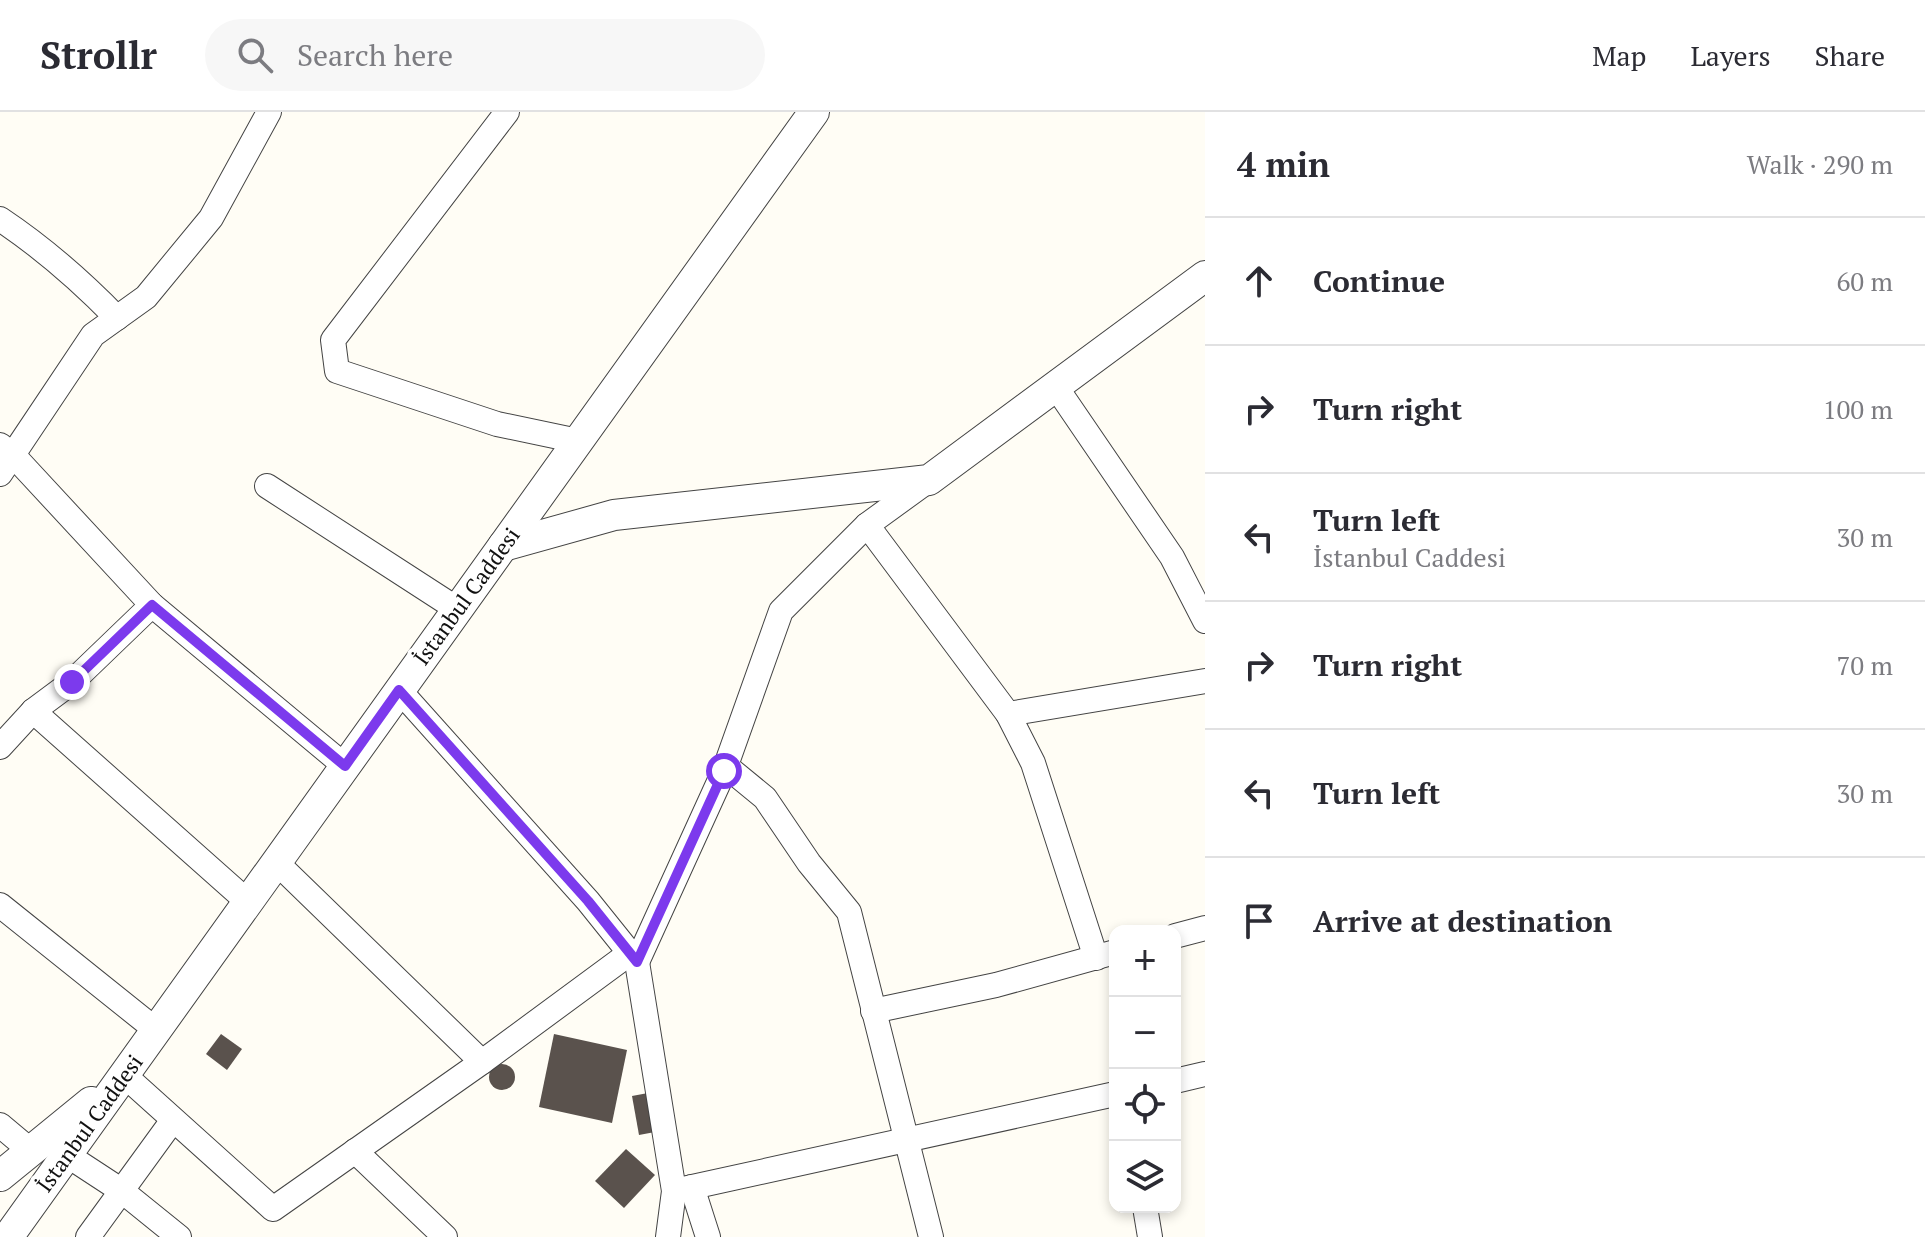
<!DOCTYPE html>
<meta charset="utf-8">
<style>
:root{--surface:#fff;--page:#f7f7f7;--text:#2b2b33;--muted:#7c7c81;--line:#e1e1e2}
body{margin:0;font-family:"PT Serif",serif;background:var(--page);color:var(--text)}
.controls{position:absolute;right:24px;bottom:24px;display:grid;overflow:hidden;border-radius:16px;box-shadow:0 4px 12px #0003}
.controls button{width:72px;height:72px;display:grid;place-items:center;padding:0;border:0;border-bottom:2px solid var(--line);background:var(--surface);color:var(--text);font:40px sans-serif}
.stop{position:absolute;width:24px;height:24px;margin:-18px;border:6px solid #7c3aed;border-radius:50%;background:#fff}
.stop.end{background:#7c3aed;border-color:#fff;box-shadow:0 2px 8px #0008}
.list{margin:0;padding:0;list-style:none}
h2{display:flex;justify-content:space-between;align-items:center;height:104px;margin:0;padding:0 32px;font-size:34px}
h2 small{font-size:26px;font-weight:400;color:var(--muted)}
.list li{display:grid;grid-template-columns:52px 1fr auto;gap:24px;align-items:center;box-sizing:border-box;height:128px;padding:0 32px;border-top:2px solid var(--line)}
.list b{display:block;font-size:30px;white-space:nowrap}
.list p{margin:0;font-size:26px;white-space:nowrap;color:var(--muted)}
.list em{font-size:26px;font-style:normal;color:var(--muted)}
.icon{flex:none;width:44px;height:44px;fill:none;stroke:currentColor;stroke-width:2;stroke-linecap:round;stroke-linejoin:round}
.map{position:relative;flex:none;width:1205px;height:1125px;overflow:hidden}
header{display:flex;align-items:center;gap:48px;box-sizing:border-box;height:112px;padding:0 40px;background:var(--surface);border-bottom:2px solid var(--line)}
header strong{font-size:38px}
nav{display:flex;gap:44px;margin-inline-start:auto;font-size:28px}
.search{width:560px;height:72px;background:var(--page);display:flex;align-items:center;gap:20px;box-sizing:border-box;padding:0 28px;border-radius:44px;color:var(--muted);font-size:30px}
main{display:flex}
aside{flex:1;background:var(--surface)}
.map>svg:first-child{display:block}
.building{fill:#5a524d}
.lines{fill:none;stroke-linecap:round;stroke-linejoin:round}
.minor-casing{stroke:#444;stroke-width:26}
.tertiary-casing{stroke:#444;stroke-width:32}
.minor{stroke:#fff;stroke-width:24}
.tertiary{stroke:#fff;stroke-width:30}
.route{stroke:#7c3aed;stroke-width:10}
.labels{text-anchor:middle;dominant-baseline:central;stroke-width:8;stroke-linejoin:round;paint-order:stroke}
.street-label{font-size:22px;fill:#111;stroke:#fff}
</style>
<header>
<strong>Strollr</strong>
<div class="search"><svg class="icon" aria-label="search" viewBox="0 0 24 24"><circle cx="10" cy="10" r="6"/><path d="M15 15l6 6"/></svg>Search here</div>
<nav><a>Map</a><a>Layers</a><a>Share</a></nav>
</header>
<main>
<div class="map">
<svg width="1205" height="1125" viewBox="0 0 1205 1125">
<rect width="100%" height="100%" fill="#fffdf5"/>
<g class="building">
<path d="M221 922 242 937 227 958 206 942Z"/>
<path d="M554 922 627 938 612 1011 539 995Z"/>
<circle cx="502" cy="965" r="13"/>
<path d="M648 981 655 1020 639 1023 632 984Z"/>
<path d="M626 1037 655 1063 624 1096 595 1069Z"/>
</g>
<g class="lines">
<defs>
<g id="minor">
<path d="M507 0 333 228 337 259 497 312 578 329"/>
<path d="M0 107C42 135 82 170 117 206"/>
<path d="M1056 275 1172 445 1205 509"/>
<path d="M0 333 13 343 152 493 345 654"/>
<path d="M0 362 93 223 146 185 211 106 269 0"/>
<path d="M267 374 457 497"/>
<path d="M867 413 1008 602 1033 651 1096 846"/>
<path d="M399 578 588 789 637 850 674 1079 668 1125"/>
<path d="M33 599 248 790"/>
<path d="M1008 602 1205 569"/>
<path d="M0 635 33 599 72 570 152 493"/>
<path d="M726 654 765 686 809 751 849 800 931 1125"/>
<path d="M276 750 482 950"/>
<path d="M0 793 156 918"/>
<path d="M1175 824 1205 816"/>
<path d="M637 850 724 659 781 499 867 413 929 368"/>
<path d="M873 899 996 873 1115 840"/>
<path d="M124 963 273 1097 482 950 630 841"/>
<path d="M1175 969 1205 962"/>
<path d="M0 1013 31 1039"/>
<path d="M355 1039 445 1125"/>
<path d="M67 1043 122 1079 179 1125"/>
<path d="M692 1075 708 1125"/>
<path d="M674 1079 1115 982"/>
<path d="M1145 1095 1150 1125"/>
<path d="M88 1125 173 1008"/>
</g>
<g id="tertiary">
<path d="M503 434 614 403 929 368 1205 164"/>
<path d="M0 1064 91 990"/>
<path d="M8 1125 814 0"/>
</g>
</defs>
<use href="#minor" class="minor-casing"/>
<use href="#tertiary" class="tertiary-casing"/>
<use href="#minor" class="minor"/>
<use href="#tertiary" class="tertiary"/>
</g>
<g class="lines">
<path class="route" d="M72 570 152 493 345 654 399 578 588 789 637 850 724 659"/>
</g>
<g class="labels">
<g class="street-label">
<text transform="translate(466 484) rotate(-54)">İstanbul Caddesi</text>
<text transform="translate(89 1011) rotate(-54)">İstanbul Caddesi</text>
</g>
</g>
</svg>
<div class="controls">
<button>+</button>
<button>−</button>
<button><svg class="icon" aria-label="locate" viewBox="0 0 24 24"><circle cx="12" cy="12" r="6"/><path d="M12 2v4M12 18v4M2 12h4M18 12h4"/></svg></button>
<button><svg class="icon" aria-label="layers" viewBox="0 0 24 24"><path d="M12 4l9 5-9 5-9-5zM3 14l9 5 9-5"/></svg></button>
</div>
<div class="stop" style="left:724px;top:659px"></div>
<div class="stop end" style="left:72px;top:570px"></div>
</div>
<aside>
<h2>4 min<small>Walk · 290 m</small></h2>
<ul class="list">
<li><svg class="icon" aria-label="ahead" viewBox="0 0 24 24"><path d="M12 20V5M6 11l6-6 6 6"/></svg><div><b>Continue</b></div><em>60 m</em></li>
<li><svg class="icon" aria-label="right" viewBox="0 0 24 24"><path d="M7 20v-9h11M14 6l5 5-5 5"/></svg><div><b>Turn right</b></div><em>100 m</em></li>
<li><svg class="icon" aria-label="left" viewBox="0 0 24 24"><path d="M17 20v-9H6M10 6l-5 5 5 5"/></svg><div><b>Turn left</b><p>İstanbul Caddesi</p></div><em>30 m</em></li>
<li><svg class="icon" aria-label="right" viewBox="0 0 24 24"><path d="M7 20v-9h11M14 6l5 5-5 5"/></svg><div><b>Turn right</b></div><em>70 m</em></li>
<li><svg class="icon" aria-label="left" viewBox="0 0 24 24"><path d="M17 20v-9H6M10 6l-5 5 5 5"/></svg><div><b>Turn left</b></div><em>30 m</em></li>
<li><svg class="icon" aria-label="arrive" viewBox="0 0 24 24"><path d="M6 21V4h12l-3 4 3 4H6"/></svg><div><b>Arrive at destination</b></div></li>
</ul>
</aside>
</main>
